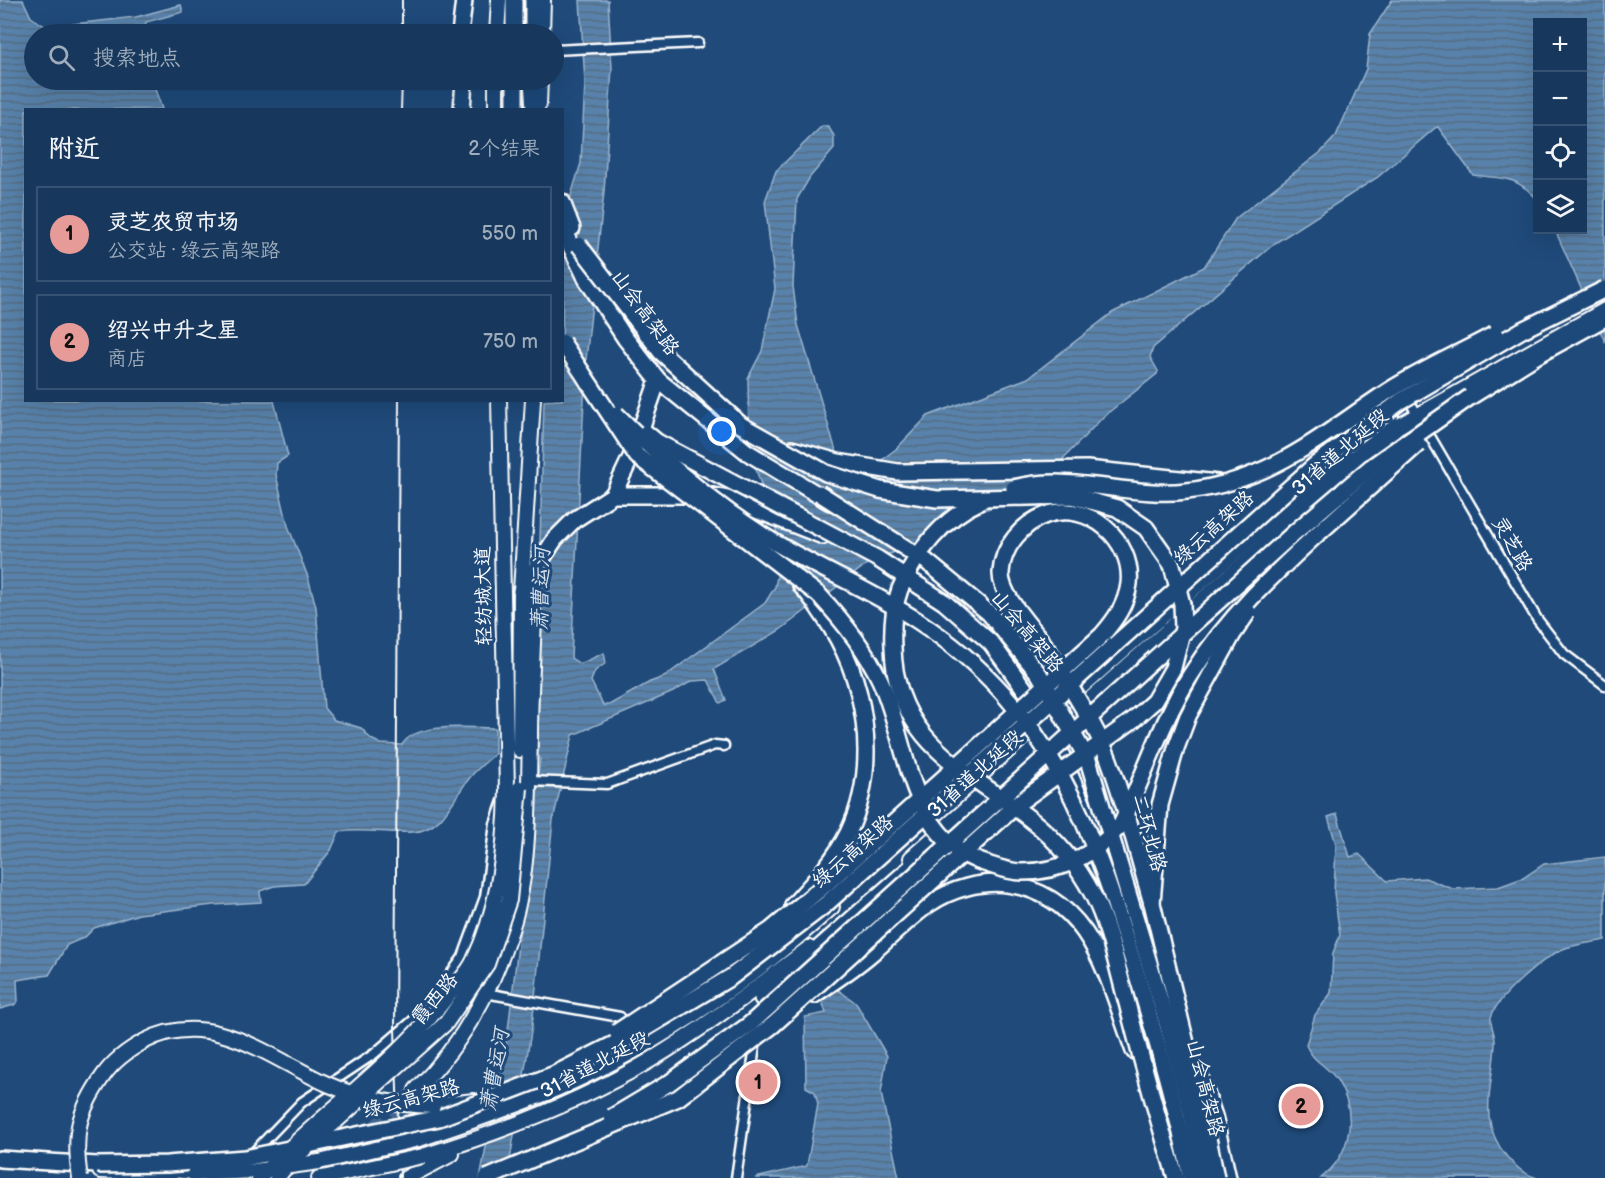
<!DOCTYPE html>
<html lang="zh">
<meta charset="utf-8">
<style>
:root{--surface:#17385c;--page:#203f62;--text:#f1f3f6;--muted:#9eacbb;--line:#365272;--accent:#e69b98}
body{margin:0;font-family:"Balsamiq Sans","LXGW WenKai TC",sans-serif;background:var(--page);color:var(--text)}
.controls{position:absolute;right:18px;top:18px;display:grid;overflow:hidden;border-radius:0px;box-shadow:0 6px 24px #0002}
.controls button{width:54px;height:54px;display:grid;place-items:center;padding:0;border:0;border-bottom:2px solid var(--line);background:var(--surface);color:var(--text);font:30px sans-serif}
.you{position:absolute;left:722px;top:432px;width:21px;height:21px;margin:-15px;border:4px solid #fff;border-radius:50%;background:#1a73e8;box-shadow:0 0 0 9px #1a73e833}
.badge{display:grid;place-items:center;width:39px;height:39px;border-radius:50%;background:var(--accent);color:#111;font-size:20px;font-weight:700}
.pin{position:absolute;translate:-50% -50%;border:3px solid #fff;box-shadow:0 2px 6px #0006}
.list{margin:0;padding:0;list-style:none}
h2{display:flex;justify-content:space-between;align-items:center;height:78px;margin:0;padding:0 24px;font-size:26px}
h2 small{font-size:20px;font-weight:400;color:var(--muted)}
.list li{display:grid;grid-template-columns:39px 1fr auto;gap:18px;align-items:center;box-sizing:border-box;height:96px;margin:0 12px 12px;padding:0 12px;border:2px solid var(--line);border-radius:0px}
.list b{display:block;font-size:22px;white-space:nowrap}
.list p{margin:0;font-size:20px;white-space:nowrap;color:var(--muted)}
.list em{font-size:20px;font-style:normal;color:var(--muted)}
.icon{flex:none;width:33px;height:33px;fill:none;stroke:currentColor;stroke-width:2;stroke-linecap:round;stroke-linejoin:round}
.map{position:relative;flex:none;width:1605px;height:1178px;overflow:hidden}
.search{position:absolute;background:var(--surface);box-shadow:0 6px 24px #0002;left:24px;top:24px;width:540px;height:66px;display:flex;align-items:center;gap:15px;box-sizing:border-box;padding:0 21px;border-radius:33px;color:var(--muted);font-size:22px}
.panel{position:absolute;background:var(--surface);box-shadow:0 6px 24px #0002;left:24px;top:108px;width:540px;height:294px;border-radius:0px}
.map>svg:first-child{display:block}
.water{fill:url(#water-rules);stroke:#9bb4cd;stroke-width:1.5}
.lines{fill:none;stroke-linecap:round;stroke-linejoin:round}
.primary-tunnel{stroke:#41658e;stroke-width:14;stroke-dasharray:14 7;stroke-linecap:butt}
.street-casing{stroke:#fff;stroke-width:13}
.primary-casing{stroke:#fff;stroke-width:18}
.highway-casing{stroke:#fff;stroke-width:20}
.street{stroke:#1f4a7a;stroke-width:8}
.primary{stroke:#1f4a7a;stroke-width:14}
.highway{stroke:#1f4a7a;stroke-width:15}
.rail{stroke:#fff;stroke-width:2}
.primary-bridge-casing{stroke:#fff;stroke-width:18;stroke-linecap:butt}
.highway-bridge-casing{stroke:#fff;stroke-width:20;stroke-linecap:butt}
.primary-bridge{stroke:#1f4a7a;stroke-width:14}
.highway-bridge{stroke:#1f4a7a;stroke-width:15}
.labels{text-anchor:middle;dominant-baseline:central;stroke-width:6;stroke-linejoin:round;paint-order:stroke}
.street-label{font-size:20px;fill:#fff;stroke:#1f4a7a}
.water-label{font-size:21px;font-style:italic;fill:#d6e0ea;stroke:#1f4a7a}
</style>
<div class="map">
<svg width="1605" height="1178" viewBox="0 0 1605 1178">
<defs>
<pattern id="water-rules" width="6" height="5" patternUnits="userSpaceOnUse" patternTransform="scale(1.5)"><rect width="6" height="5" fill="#5982ab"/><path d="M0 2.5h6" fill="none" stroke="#536a80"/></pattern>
</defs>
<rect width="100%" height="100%" fill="#1f4a7a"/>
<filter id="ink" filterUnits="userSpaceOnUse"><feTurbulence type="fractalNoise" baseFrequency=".0167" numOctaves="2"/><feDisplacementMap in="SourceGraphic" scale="12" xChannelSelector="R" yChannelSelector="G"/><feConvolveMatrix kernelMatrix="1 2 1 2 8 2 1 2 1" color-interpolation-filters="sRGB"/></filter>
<g filter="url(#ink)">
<g class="water">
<path d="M0 0H23L31 17 46 27 136 17 181 5 183 12 146 22 143 34H34V80H152L162 109 26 110V400L274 401 288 456 277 463 276 475 288 526 308 577 316 607 324 708 334 720 361 728 371 739 381 744 402 745C416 721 471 728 495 728V754C486 762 475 770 468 780 452 800 443 830 413 832 388 834 364 828 339 832L331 850 304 884 274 886 260 891 261 902 213 905 139 914 94 928 85 937 67 945 49 975 17 980 18 1001 14 1005 0 1009Z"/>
<path d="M580 0H608L612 68 604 192 586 360 571 658 580 664 604 653 606 663 595 671 591 681 603 705H609L650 682 664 677 765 603 775 587 780 562 778 536 749 448 748 378 762 351 775 289 765 201 776 171 822 126H828L834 136V149L810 177 797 199 793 286 798 325 836 451 842 458 876 464 896 449 928 416 1028 378 1112 313 1204 267 1236 218 1321 152 1336 136 1366 69 1370 34 1392 0H1605V342L1555 230H1582V22H1538L1537 199C1514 174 1502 179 1473 175L1438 127 1435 128 1378 177 1275 243 1153 348 1150 357 1158 371 1157 374 1104 416 1062 460 997 506 962 516 932 538 871 561 780 630 714 669 726 700 720 703 708 680 692 681 673 692 573 735 553 820 532 1026 507 1178H480L507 1039 540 758 534 752 544 401 562 400 563 221 581 163 585 83Z"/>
<path d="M1337 814 1350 857 1359 854 1387 881 1425 878 1453 889 1498 887 1523 878 1544 864 1605 857V940C1591 943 1576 944 1563 949 1543 958 1498 996 1491 1017 1490 1026 1496 1035 1495 1044 1493 1088 1476 1119 1507 1157 1516 1167 1524 1174 1537 1178H1321C1352 1154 1358 1113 1337 1080 1328 1066 1312 1061 1306 1045L1315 1015 1331 993 1333 953 1340 935 1334 893 1336 844 1328 817Z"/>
<path d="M826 981 856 1003 887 1056 881 1093 899 1178H755L807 1166 818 1104 815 1092 806 1087 805 1017 826 1013 817 987Z"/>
</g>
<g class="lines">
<path class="primary-tunnel" d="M374 1128 416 1090"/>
<defs>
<g id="street">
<path d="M554 50 698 43"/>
<path d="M1410 402 1537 619 1564 654 1605 685"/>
<path d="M529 781 607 784 715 745 724 746"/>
<path d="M485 993 620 1017"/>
<path d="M250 1156 302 1102 374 1054 424 1011 463 957 485 897 495 824 503 801"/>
<path d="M736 1178 756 1039"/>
</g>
<g id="primary">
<path d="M497 34 499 0"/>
<path d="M542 34 543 0"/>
<path d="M496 80V110"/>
<path d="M539 104 540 80"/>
<path d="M499 400 507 790"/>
<path d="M1024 737 1391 416"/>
<path d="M520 750 521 591 533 400"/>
<path d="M911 858 1397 427 1605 310"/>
<path d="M416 1090C460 1047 490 994 509 936 531 874 528 802 530 737 530 696 533 655 534 614L521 591"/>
<path d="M433 1106 474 1101"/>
<path d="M419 1139C465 1124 511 1108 556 1089 657 1046 751 980 832 907"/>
<path d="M423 1156C502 1132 578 1103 649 1061 705 1028 757 987 809 948"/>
<path d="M161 1169 205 1173"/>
<path d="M100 1171 171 1174"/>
<path d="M319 1178 371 1131"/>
<path d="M406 1178 452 1154"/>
</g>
<g id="highway">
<path d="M514 0V34"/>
<path d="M460 34 464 0"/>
<path d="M533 34V0"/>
<path d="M515 80V110"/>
<path d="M532 80 534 110"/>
<path d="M462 110 464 80"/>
<path d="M562 202 572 228"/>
<path d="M562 220 569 243 587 280 625 338 658 380 747 452 830 502"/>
<path d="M1470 397 1536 356 1605 318"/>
<path d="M792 449 838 462 898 472 1087 469 1218 483"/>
<path d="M613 495 631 457 658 380"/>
<path d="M521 591 555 539 574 520 613 495H708L728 499 823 536"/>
<path d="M944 602 991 643 1045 717 1092 826"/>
<path d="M1001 777 1031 763 1043 764"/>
<path d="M793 905C814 882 834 861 848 833 881 764 866 676 823 615 816 605 810 594 801 586"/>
<path d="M814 995C834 981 855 968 873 952 892 936 909 918 929 904 951 889 980 881 1007 884 1093 895 1108 982 1134 1051"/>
<path d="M762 998 947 836"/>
<path d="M1152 1049 1177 1160"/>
<path d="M1198 1070 1214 1116 1228 1178"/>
<path d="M0 1159 97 1165"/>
</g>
</defs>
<use href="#street" class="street-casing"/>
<use href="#primary" class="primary-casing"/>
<use href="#highway" class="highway-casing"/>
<use href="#street" class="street"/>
<use href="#primary" class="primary"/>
<use href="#highway" class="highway"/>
<g class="rail">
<path d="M402 34V0"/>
<path d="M401 110 402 80"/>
<path d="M399 400 395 1029 400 1178"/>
</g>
<defs>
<g id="primary-bridge">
<path d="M194 1174 255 1171 319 1162 419 1139"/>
<path d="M80 1178C73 1134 78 1112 103 1076 114 1060 128 1050 145 1041 211 1007 270 1058 327 1084 361 1099 396 1105 433 1106"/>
<path d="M259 1178C320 1114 396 1064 450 993 457 983 469 972 474 960 498 910 506 846 507 790"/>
<path d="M277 1178 288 1164 446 1023 487 964 509 900 520 788"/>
<path d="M322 1178 423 1156"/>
</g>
<g id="highway-bridge">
<path d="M562 342 637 456 819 595C843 621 865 648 880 680 909 743 907 840 987 864 999 868 1010 872 1022 872 1063 872 1093 855 1121 825 1144 776 1161 722 1190 676 1227 617 1276 572 1327 525"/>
<path d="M616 414C662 460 709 501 764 536 814 567 869 589 918 621 1053 709 1094 832 1138 978 1158 1045 1177 1110 1191 1178"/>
<path d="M646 433 657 442 878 559 944 602"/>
<path d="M1014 488C1071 473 1130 498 1187 491 1274 480 1321 435 1390 390 1423 369 1460 353 1495 334"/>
<path d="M819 493 926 561 989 613 1039 674 1088 760 1167 1023 1191 1112 1205 1178"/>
<path d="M981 501C943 518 916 552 900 589 893 608 892 627 893 647 895 743 966 769 1030 819 1056 839 1078 866 1093 895 1110 928 1117 968 1127 1003 1142 1062 1158 1120 1176 1178"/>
<path d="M1320 532 1418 444"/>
<path d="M617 1032 771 930 826 884 1102 635C1115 620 1126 605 1129 584 1134 540 1088 500 1046 515 1023 523 1002 547 1001 573 1000 599 1039 633 1052 656 1071 690 1095 723 1109 760 1126 806 1138 856 1152 903"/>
<path d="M612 1117 669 1083 750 1024 1295 532 1371 467 1470 397"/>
<path d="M97 1165 167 1164 245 1158 439 1118 555 1074 644 1029 731 977 825 905 1315 465 1401 401 1522 330 1605 289"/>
<path d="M487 1178 678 1098 773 1025 1020 802 1133 720 1154 701 1173 668 1183 628 1182 604 1172 565 1146 528 1117 508 1072 496 937 499 880 490 826 473 741 425 661 352 579 245"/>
<path d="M1216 1178 1203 1113 1152 903 1160 805 1176 748 1188 716 1233 634 1248 612"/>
</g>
</defs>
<use href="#primary-bridge" class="primary-bridge-casing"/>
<use href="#highway-bridge" class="highway-bridge-casing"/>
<use href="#primary-bridge" class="primary-bridge"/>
<use href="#highway-bridge" class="highway-bridge"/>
</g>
</g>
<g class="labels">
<g class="street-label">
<text transform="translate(645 313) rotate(54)">山会高架路</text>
<text transform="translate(1340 452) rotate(-41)">31省道北延段</text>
<text transform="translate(1214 528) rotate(-42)">绿云高架路</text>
<text transform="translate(1512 544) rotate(60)">灵芝路</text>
<text transform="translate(484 596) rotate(-91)">轻纺城大道</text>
<text transform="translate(1027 632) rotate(50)">山会高架路</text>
<text transform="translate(975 774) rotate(-42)">31省道北延段</text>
<text transform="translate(1149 833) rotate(75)">二环北路</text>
<text transform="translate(853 852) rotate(-41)">绿云高架路</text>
<text transform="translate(435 999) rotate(-51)">霞西路</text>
<text transform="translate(595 1065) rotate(-28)">31省道北延段</text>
<text transform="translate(1205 1088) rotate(76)">山会高架路</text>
<text transform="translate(411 1099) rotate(-15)">绿云高架路</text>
</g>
<g class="water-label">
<text transform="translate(541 589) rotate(-88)">萧曹运河</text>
<text transform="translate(495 1070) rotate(-80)">萧曹运河</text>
</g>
</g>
</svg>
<div class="controls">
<button>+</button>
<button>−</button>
<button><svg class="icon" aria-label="locate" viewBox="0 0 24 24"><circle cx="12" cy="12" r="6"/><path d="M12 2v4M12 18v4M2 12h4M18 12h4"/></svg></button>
<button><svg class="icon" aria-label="layers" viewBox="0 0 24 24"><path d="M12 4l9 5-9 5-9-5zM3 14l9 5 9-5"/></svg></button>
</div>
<div class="you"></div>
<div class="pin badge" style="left:758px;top:1082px">1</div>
<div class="pin badge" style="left:1301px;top:1106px">2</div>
<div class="search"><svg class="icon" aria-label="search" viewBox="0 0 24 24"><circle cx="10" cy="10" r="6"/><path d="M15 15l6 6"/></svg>搜索地点</div>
<section class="panel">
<h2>附近<small>2个结果</small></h2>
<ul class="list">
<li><span class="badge">1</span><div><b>灵芝农贸市场</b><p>公交站 · 绿云高架路</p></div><em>550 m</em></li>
<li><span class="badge">2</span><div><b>绍兴中升之星</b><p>商店</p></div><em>750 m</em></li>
</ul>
</section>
</div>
